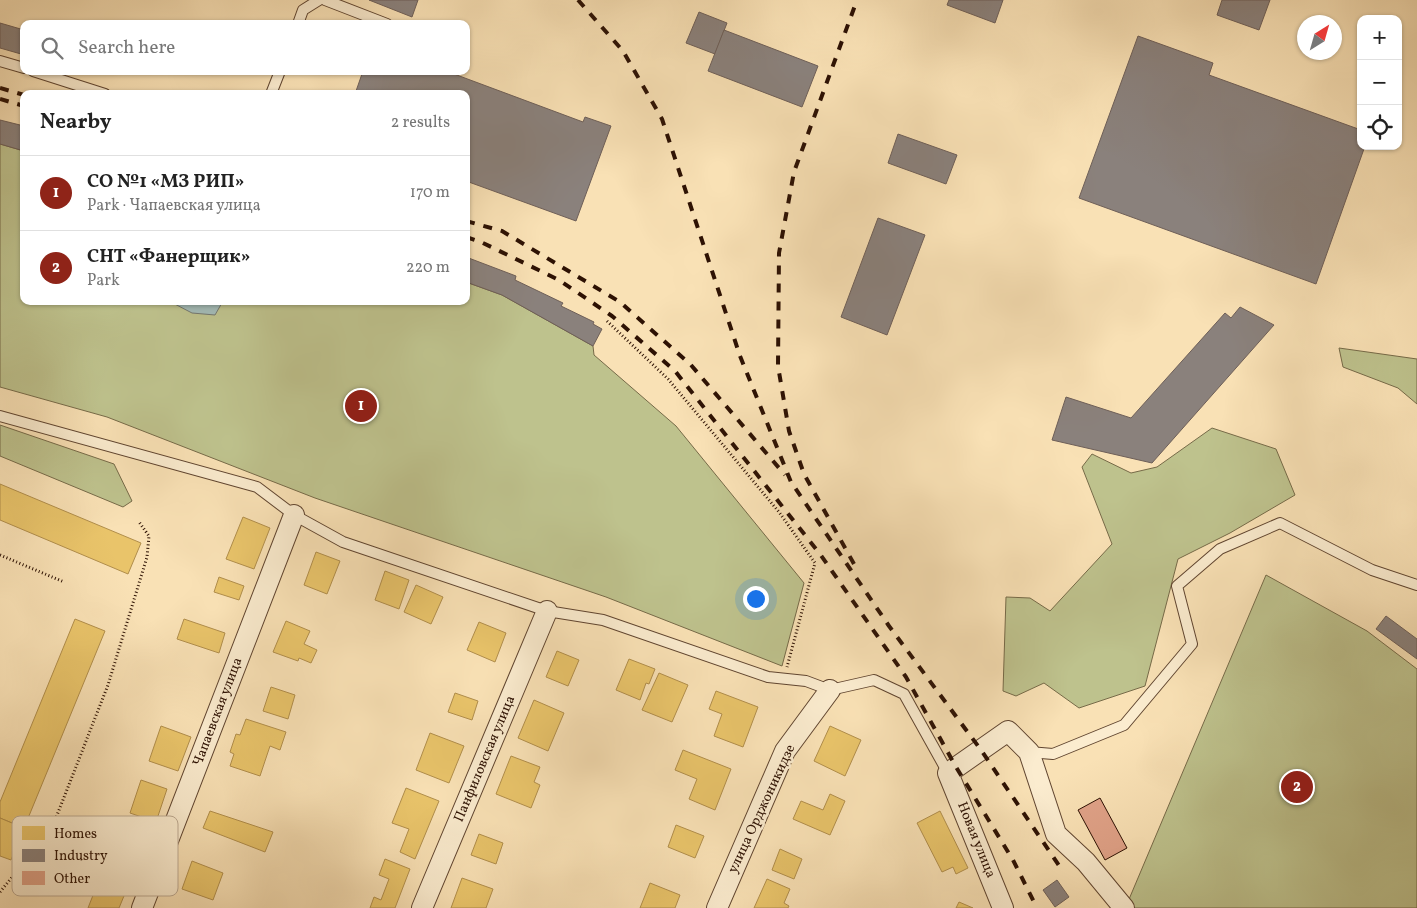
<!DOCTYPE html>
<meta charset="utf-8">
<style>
:root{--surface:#fff;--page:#f6f6f6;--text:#222;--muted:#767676;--line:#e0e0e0;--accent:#8f2418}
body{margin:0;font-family:Vollkorn,serif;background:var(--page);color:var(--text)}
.controls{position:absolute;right:15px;top:15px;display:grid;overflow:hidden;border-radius:10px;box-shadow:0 1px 4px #0004}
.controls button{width:45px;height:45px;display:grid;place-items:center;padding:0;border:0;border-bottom:1px solid var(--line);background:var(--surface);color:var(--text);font:25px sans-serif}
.compass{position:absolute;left:1297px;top:15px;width:45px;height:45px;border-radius:50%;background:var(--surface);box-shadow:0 1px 4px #0004;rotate:37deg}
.you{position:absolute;left:755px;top:598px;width:18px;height:18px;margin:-12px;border:4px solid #fff;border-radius:50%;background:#1a73e8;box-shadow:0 0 0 8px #1a73e833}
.badge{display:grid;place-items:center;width:32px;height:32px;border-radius:50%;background:var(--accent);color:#fff;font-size:16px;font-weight:700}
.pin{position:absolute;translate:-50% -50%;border:2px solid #fff;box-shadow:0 1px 5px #0006}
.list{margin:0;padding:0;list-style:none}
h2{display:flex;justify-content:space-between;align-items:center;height:65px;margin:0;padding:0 20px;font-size:21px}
h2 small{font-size:16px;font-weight:400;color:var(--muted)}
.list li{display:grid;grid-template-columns:32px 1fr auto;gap:15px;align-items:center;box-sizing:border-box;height:75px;padding:0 20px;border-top:1px solid var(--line)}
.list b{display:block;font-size:19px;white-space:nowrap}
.list p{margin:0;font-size:16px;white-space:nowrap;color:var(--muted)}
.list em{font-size:16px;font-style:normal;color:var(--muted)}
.icon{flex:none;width:28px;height:28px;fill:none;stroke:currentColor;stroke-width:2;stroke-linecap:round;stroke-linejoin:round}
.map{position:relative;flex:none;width:1417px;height:908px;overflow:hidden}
.search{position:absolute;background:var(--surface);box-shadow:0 1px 4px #0004;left:20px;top:20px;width:450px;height:55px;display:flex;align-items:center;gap:12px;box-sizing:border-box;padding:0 18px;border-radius:10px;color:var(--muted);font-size:19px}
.panel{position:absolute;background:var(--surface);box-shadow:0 1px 4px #0004;left:20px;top:90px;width:450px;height:215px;border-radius:10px}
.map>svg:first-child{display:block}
.green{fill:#bec28d;stroke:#766a48}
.water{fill:#a2bbb8;stroke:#737770}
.homes{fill:#e9c46a;stroke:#b18e4b}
.industry{fill:#8a817c;stroke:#6e5f58}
.building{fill:#e0a288;stroke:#2d1103}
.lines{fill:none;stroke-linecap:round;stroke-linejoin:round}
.service-casing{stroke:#604530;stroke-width:12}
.minor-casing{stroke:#604530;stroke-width:22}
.path{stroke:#2d1103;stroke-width:3;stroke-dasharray:1 2.5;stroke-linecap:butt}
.service{stroke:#fbeccf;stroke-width:10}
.minor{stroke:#fbeccf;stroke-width:20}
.rail{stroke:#2d1103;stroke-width:4;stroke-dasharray:9 9;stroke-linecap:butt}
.labels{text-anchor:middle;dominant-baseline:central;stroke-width:5;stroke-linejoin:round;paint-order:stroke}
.street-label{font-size:14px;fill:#2d1103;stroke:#fbeccf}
.key{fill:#fbeccf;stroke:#bdaa92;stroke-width:1}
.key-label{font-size:14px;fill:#2d1103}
</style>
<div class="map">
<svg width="1417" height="908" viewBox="0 0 1417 908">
<rect width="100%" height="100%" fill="#f9e1b5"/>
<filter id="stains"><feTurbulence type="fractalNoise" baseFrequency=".004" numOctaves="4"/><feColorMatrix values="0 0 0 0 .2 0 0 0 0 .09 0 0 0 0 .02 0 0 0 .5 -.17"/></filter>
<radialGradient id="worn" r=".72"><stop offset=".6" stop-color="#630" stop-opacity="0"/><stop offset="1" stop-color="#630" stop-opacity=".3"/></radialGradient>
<g class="green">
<path d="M0 144 24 151V301H466V282L502 295 593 346 594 355 676 426 804 583 782 666 606 597 315 498 107 417 0 387Z"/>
<path d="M1339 348 1417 359V404L1398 388 1343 367Z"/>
<path d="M0 425 114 464 132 501 123 507 0 456Z"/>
<path d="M1212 428 1276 449 1295 495 1230 533 1178 559 1145 686 1079 708 1044 683 1016 696 1003 691 1006 597 1030 598 1050 611 1112 544 1082 467 1092 454 1131 473 1157 467Z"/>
<path d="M1266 575 1367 631 1417 669V908H1131L1127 904Z"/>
</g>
<path class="water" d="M169 301H223L215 315 192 313Z"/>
<g class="homes">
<path d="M0 484 141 543 128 574 0 520Z"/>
<path d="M243 517 270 528 254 569 226 559Z"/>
<path d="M316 552 340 561 327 594 304 585Z"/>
<path d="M385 571 409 580 399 609 375 600Z"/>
<path d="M219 577 244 586 239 600 214 592Z"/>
<path d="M416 585 443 597 431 624 404 612Z"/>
<path d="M75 619 105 631 24 828 0 818V802Z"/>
<path d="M184 619 225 633 219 653 177 639Z"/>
<path d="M286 621 310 631 304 644 317 650 311 663 299 658 298 661 273 652Z"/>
<path d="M479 622 506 633 495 662 467 650Z"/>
<path d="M557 651 579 660 568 686 546 677Z"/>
<path d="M629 659 655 669 649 684 646 683 640 700 616 690Z"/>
<path d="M659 673 688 685 672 722 642 710Z"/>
<path d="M271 687 295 695 288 719 263 711Z"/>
<path d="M716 691 758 707 743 747 714 736 722 714 709 709Z"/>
<path d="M455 693 478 701 472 720 448 712Z"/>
<path d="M534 700 564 713 548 751 518 738Z"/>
<path d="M246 719 286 732 280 750 270 746 260 776 230 766 234 754 230 752 236 734 240 735Z"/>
<path d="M161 726 191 737 178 771 149 761Z"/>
<path d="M830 726 861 740 845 776 814 761Z"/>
<path d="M430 733 464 746 449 783 416 770Z"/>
<path d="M683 750 731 769 715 810 689 799 697 779 675 770Z"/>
<path d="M511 756 540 767 534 782 540 785 531 808 496 794Z"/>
<path d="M141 780 167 789 156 822 130 813Z"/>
<path d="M406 788 439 801 415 859 400 852 409 829 392 823Z"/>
<path d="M830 794 845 801 830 835 793 819 801 801 823 810Z"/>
<path d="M210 811 273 832 265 852 203 828Z"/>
<path d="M940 811 968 868 956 874 953 867 942 872 917 823Z"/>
<path d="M0 818 24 828 11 860 0 856Z"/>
<path d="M676 825 704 836 695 858 668 847Z"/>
<path d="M479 834 503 843 496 864 471 855Z"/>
<path d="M780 849 802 859 794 879 772 870Z"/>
<path d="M385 859 410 869 395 908H370L374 897 381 900 389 879 379 875Z"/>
<path d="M192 861 223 873 213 900 182 889Z"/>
<path d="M462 878 493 889 486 908H451Z"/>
<path d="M767 879 790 889 784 903 789 906 788 908H754Z"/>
<path d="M99 880 126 891 119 908H88Z"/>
<path d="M650 883 680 895 675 908H640Z"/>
<path d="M959 902 973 908H956Z"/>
</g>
<g class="industry">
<path d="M369 0H418L412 17Z"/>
<path d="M949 0H1003L995 23 947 5Z"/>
<path d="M1222 0H1270L1259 30 1217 15Z"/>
<path d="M699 12 727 23 715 54 686 43Z"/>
<path d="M0 23 24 30 21 54 0 48Z"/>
<path d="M724 30 818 66 802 107 708 71Z"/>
<path d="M1138 36 1213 63 1209 75 1361 130V146H1365L1316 284 1079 198Z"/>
<path d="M363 71H446L583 122 585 117 611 126 576 221 466 181V94H355Z"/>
<path d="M0 120 24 126V151L0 144Z"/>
<path d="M898 134 957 155 946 184 888 163Z"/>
<path d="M878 218 925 235 887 335 841 317Z"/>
<path d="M466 257 516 276 515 280 563 303 561 306 594 322 593 324 602 329 593 346 502 295 466 282Z"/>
<path d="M1240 307 1274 325 1152 463 1052 440 1066 397 1131 418 1225 313 1231 318Z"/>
<path d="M1386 616 1417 639V659L1376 629Z"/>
<path d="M1057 880 1069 897 1055 907 1043 890Z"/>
</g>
<path class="building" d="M1100 798 1127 848 1105 860 1078 810Z"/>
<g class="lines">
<defs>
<g id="service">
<path d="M325 0 387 24"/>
<path d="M298 24 303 10 319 0"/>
<path d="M0 61 24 68"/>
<path d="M33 71 105 94"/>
<path d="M271 94 280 71"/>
<path d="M0 416 257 487 294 515 343 542 547 611 603 620 768 677 806 681 830 690 874 680 904 694 948 773"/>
<path d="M1029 752 1053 754 1124 725 1192 644 1177 586 1220 549 1280 523 1372 570 1417 585"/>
</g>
<g id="minor">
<path d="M142 908 294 515"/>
<path d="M422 908 547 611"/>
<path d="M717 908 785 751 830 690"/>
<path d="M1003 908 948 773 1008 731 1029 752 1056 834 1086 862 1124 908"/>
</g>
</defs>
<use href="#service" class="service-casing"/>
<use href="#minor" class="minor-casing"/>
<g class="path">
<path d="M607 321 668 379 779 512 815 563 787 667"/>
<path d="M0 555 64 582"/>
<path d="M0 892 52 828 108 685 147 557 149 536 139 522"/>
</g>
<use href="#service" class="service"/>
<use href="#minor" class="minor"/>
<g class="rail">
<path d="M578 0 623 51 662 119 740 356 791 482 889 626 981 750 1060 867"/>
<path d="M0 88 24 95"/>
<path d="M0 99 24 106"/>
<path d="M466 221 502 231 620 302 691 365 785 475"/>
<path d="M466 237 481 242 559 280 612 316 675 371 820 554 906 677 956 767 1013 860 1037 908"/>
<path d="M854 564 804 474 789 431 778 366 779 253 794 172 857 0"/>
</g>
</g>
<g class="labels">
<g class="street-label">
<text transform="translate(218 712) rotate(-69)">Чапаевская улица</text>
<text transform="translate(485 759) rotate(-67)">Панфиловская улица</text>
<text transform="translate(762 809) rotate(-65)">улица Орджоникидзе</text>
<text transform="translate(976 840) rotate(68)">Новая улица</text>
</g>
</g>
<rect x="12" y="816" width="166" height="80" rx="8" class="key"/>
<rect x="22" y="826" width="23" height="14" fill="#e9c46a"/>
<rect x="22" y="849" width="23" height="13" fill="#8a817c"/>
<rect x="22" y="871" width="23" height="14" fill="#e0a288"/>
<g class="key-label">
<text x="54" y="838">Homes</text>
<text x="54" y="860">Industry</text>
<text x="54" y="883">Other</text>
</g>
<rect width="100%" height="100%" filter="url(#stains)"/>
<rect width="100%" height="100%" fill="url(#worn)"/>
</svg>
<div class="controls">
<button>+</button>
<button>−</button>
<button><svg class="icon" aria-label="locate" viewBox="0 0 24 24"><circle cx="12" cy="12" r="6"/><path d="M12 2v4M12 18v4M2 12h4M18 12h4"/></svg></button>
</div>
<svg class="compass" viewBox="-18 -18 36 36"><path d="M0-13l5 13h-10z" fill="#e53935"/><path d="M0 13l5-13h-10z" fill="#767676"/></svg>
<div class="you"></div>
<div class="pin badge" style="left:361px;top:406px">1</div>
<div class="pin badge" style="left:1297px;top:787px">2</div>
<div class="search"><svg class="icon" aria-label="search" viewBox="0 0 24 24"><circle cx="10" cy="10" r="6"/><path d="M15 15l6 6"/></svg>Search here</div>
<section class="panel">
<h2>Nearby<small>2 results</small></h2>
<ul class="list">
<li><span class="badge">1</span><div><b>СО №1 «МЗ РИП»</b><p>Park · Чапаевская улица</p></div><em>170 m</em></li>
<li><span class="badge">2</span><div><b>СНТ «Фанерщик»</b><p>Park</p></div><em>220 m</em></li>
</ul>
</section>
</div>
